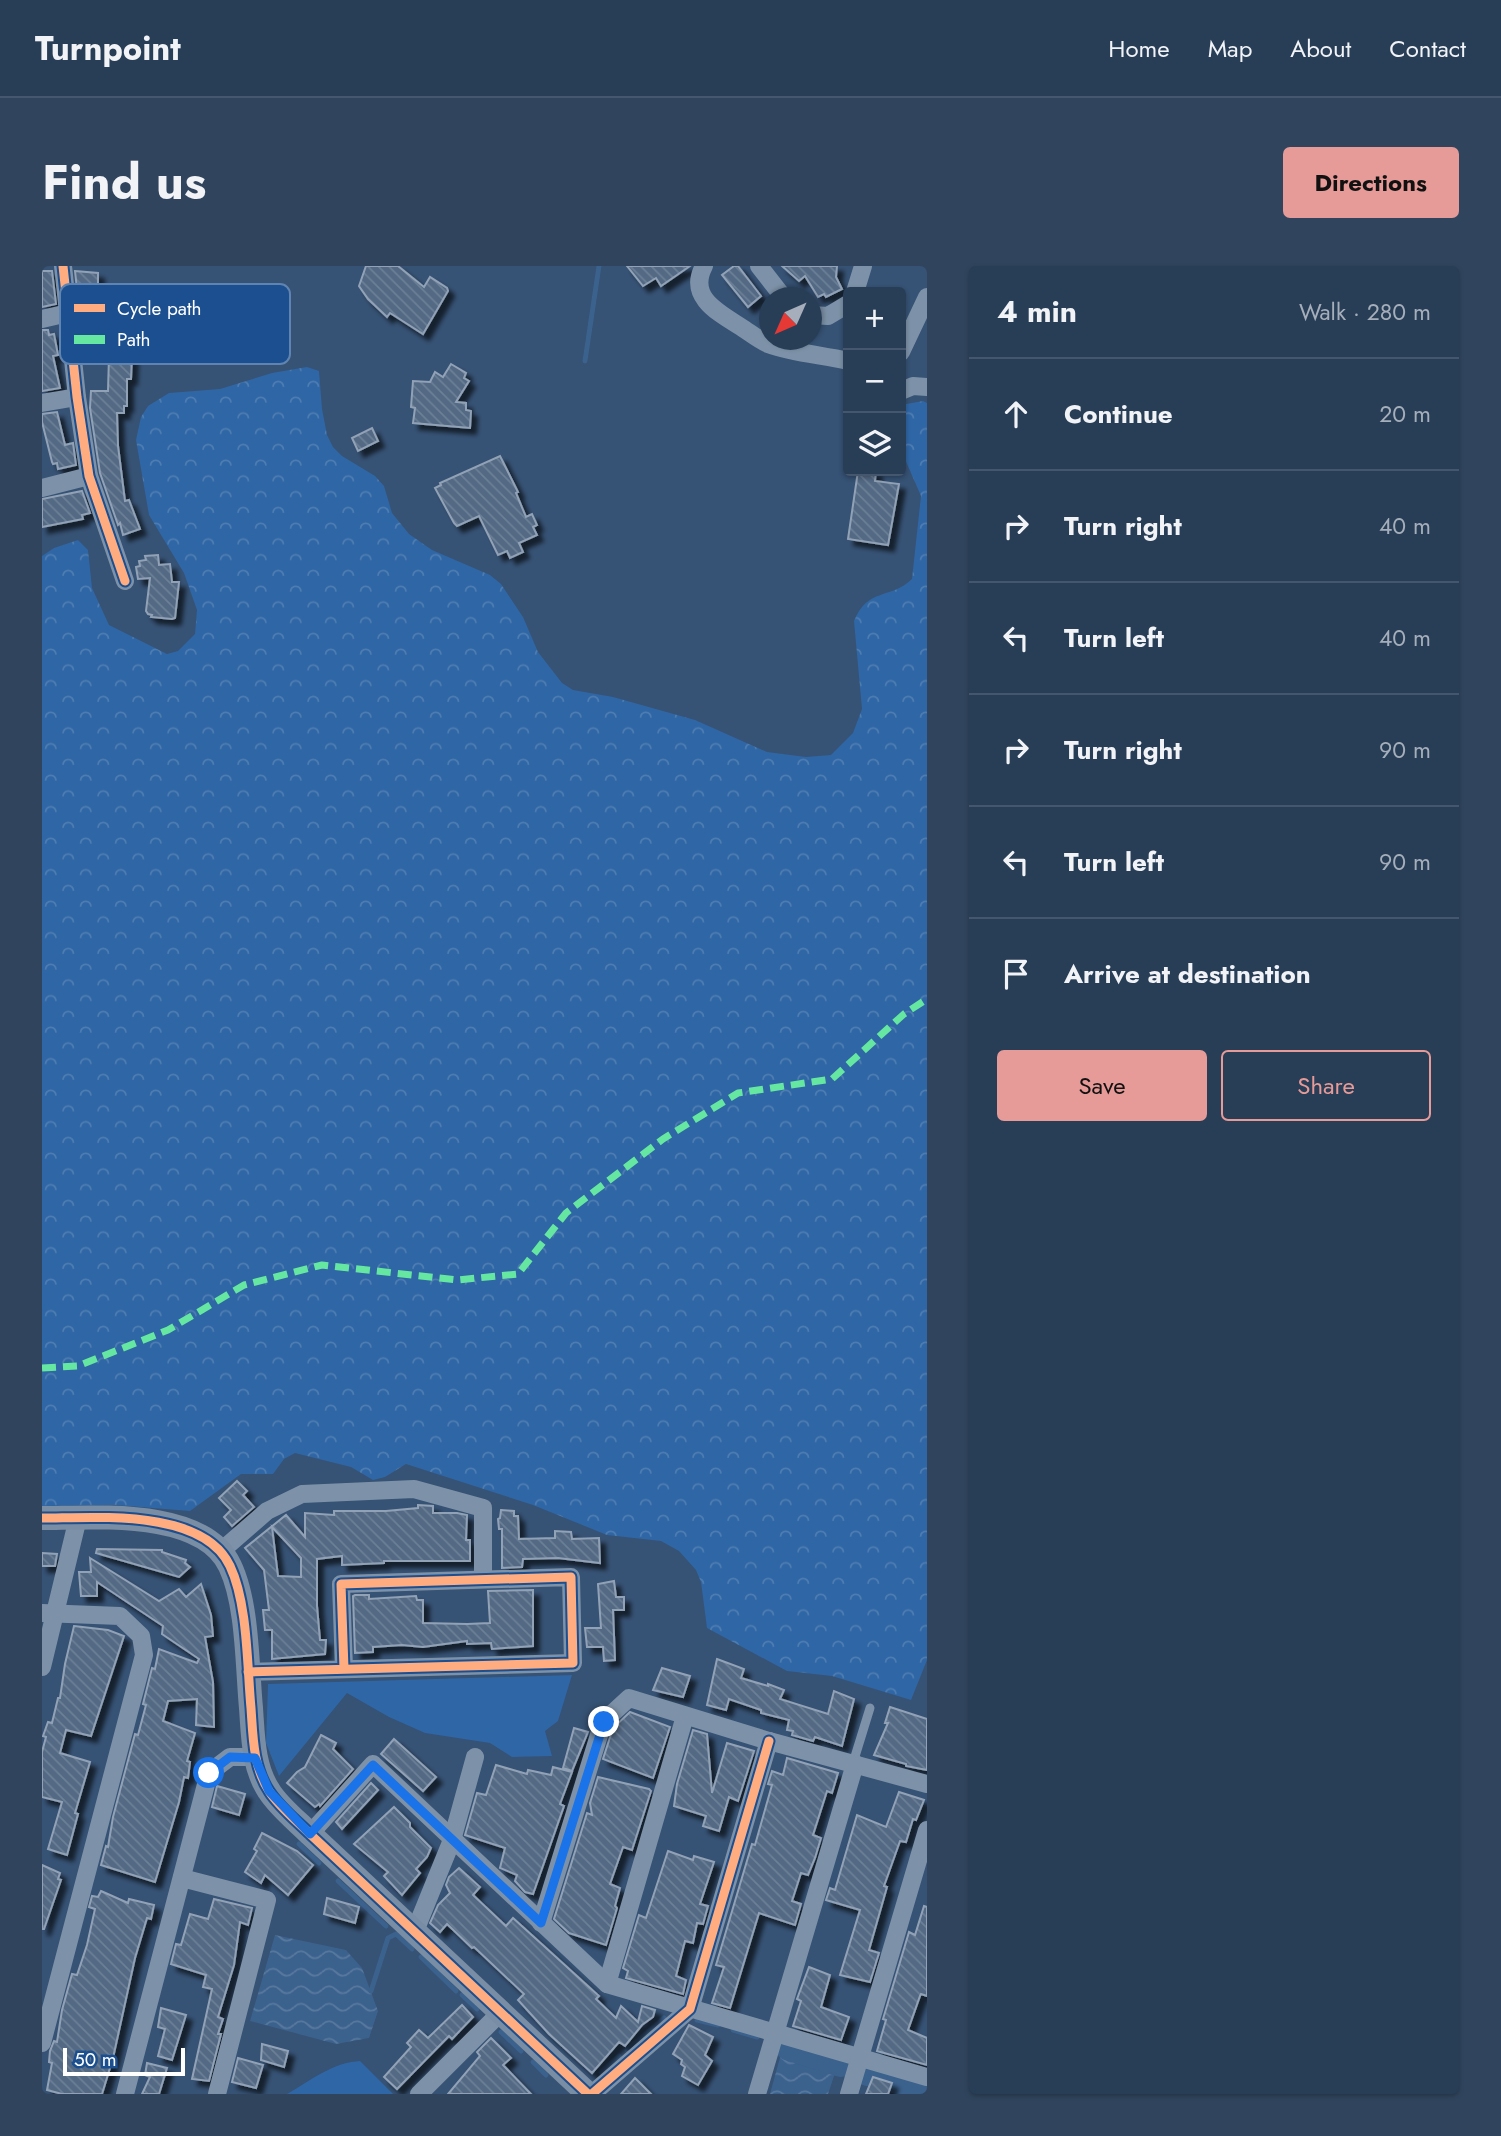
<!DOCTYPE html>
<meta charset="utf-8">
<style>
:root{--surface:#283e57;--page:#30455d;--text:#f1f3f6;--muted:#a5aeba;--line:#44576d;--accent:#e69b98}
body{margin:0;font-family:Jost,sans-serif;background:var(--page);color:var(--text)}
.controls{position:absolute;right:21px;top:21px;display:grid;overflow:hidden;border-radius:7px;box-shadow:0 2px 5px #0004}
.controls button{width:63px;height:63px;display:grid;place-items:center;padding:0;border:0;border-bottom:2px solid var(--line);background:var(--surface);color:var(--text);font:35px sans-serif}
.compass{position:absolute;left:717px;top:21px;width:63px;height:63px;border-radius:50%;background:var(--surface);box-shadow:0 2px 5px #0004;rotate:225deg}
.scale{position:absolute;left:21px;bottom:18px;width:122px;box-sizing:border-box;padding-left:7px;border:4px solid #fff;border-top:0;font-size:19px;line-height:24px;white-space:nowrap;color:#fff;-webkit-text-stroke:5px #1b4f8f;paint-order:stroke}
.stop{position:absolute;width:21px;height:21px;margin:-16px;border:5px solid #1a73e8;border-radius:50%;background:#fff}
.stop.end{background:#1a73e8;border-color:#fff;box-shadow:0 2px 7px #0008}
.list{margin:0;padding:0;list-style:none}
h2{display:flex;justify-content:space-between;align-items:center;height:91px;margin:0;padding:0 28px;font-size:30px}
h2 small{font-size:23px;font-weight:400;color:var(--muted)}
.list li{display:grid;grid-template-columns:46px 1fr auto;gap:21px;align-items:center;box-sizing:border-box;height:112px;padding:0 28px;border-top:2px solid var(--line)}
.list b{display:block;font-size:26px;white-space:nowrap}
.list em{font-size:23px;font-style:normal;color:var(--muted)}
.actions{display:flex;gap:14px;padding:21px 28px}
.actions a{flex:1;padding:16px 0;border:2px solid var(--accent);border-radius:7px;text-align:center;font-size:24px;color:var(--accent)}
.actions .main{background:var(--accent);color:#111}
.icon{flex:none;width:38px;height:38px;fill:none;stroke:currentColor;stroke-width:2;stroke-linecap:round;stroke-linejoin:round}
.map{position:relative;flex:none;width:885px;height:1828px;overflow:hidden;border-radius:7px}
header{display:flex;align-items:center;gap:42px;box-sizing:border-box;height:98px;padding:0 35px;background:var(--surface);border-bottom:2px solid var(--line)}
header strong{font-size:33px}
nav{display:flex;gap:38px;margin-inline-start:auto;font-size:24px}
.intro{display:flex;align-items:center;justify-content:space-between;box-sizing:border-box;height:168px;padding:0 42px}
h1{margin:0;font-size:49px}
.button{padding:18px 32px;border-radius:7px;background:var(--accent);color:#111;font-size:24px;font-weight:700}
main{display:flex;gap:42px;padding:0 42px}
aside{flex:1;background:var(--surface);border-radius:7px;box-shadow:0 2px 5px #0004}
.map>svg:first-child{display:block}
.green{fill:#2f66a5}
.forest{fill:url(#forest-crowns)}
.water{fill:url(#water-waves)}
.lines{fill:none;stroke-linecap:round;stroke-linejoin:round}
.stream{stroke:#3b618d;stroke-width:5}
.river{stroke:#3b618d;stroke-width:30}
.building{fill:url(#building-back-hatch);stroke:#92a2b6;stroke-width:2;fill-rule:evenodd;filter:url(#shadow)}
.lane{stroke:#7d92a8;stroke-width:9}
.street{stroke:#7d92a8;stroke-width:18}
.secondary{stroke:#798da4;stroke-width:24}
.quiet{stroke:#66e7a1;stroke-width:7;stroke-dasharray:14 7;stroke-linecap:butt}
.cycleway-casing{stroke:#1b4f8f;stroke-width:13}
.cycleway{stroke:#ffac80;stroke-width:9}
.route{stroke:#1a73e8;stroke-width:9}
.key{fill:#1b4f8f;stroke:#5f84b1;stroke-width:2}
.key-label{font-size:19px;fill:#fff}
</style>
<header>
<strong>Turnpoint</strong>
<nav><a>Home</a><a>Map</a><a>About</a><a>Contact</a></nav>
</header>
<div class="intro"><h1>Find us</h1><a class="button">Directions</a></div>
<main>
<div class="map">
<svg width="885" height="1828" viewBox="0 0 885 1828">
<defs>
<pattern id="forest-crowns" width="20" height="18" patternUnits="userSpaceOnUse" patternTransform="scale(1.75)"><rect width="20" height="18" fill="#2f66a5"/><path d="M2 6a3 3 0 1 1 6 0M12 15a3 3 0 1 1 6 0" fill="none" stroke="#4e7db2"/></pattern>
<pattern id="water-waves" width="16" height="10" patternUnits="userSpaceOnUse" patternTransform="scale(1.75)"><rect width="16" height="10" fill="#3b618d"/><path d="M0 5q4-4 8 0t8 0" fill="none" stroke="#58799e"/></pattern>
<pattern id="building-back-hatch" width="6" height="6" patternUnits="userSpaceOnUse" patternTransform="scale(1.75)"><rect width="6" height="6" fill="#526984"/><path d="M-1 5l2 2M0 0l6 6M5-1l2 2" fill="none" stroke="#6c8096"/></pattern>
<filter id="shadow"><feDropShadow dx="6" dy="6" stdDeviation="2" flood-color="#0009"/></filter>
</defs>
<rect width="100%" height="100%" fill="#365274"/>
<g class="green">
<path d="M530 1409 516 1455 503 1465 510 1490 470 1491 448 1477 383 1467 347 1451 305 1427 237 1510 224 1477 226 1418Z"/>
<path d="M318 1795 351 1828H245C268 1815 291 1796 318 1795Z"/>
</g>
<path class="forest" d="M265 101 277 105 280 143 285 169 291 181 300 190 333 210 342 220 350 247 367 268 390 284 448 309 459 318 481 351 496 386 520 417 531 424 571 431 653 454 725 486 764 491 789 489 811 467 820 443 812 355C826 321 848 334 870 313L879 230 859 184V139L881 135 885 137V1394L869 1434 790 1410 745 1405 665 1362 659 1316 654 1304 637 1285 619 1275 565 1269 491 1239 364 1198 343 1211 331 1214 309 1201 253 1187 242 1193 231 1208H199L148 1245 73 1239 0 1240V290L12 282 36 274 46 284 50 322 67 359 125 388 136 385 153 368 155 344 142 307 107 249 94 174 99 151 106 140 127 127 178 123 230 107Z"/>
<g class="water">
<path d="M233 1669 304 1684 320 1702 336 1745 327 1772 294 1778 208 1755Z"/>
<path d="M739 1788 794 1804 786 1828H728Z"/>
</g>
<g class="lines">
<g class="stream">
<path d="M543 95 557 0"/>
<path d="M257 1578 277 1597"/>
<path d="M296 1615 344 1660"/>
<path d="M379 1691 414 1725"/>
<path d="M329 1725 346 1672 354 1668 370 1683"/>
<path d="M420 1729 435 1743"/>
<path d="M655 1754 676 1759"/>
<path d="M691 1764 715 1771"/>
<path d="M459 1766 479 1785"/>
<path d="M745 1780H748"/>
<path d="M585 1784 622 1752"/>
<path d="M491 1796 504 1809"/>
<path d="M559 1806 577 1790"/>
</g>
<g class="river">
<path d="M748 1780 799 1796"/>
<path d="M826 1805 856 1813"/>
<path d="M867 1816 885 1821"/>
</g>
</g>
<g class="building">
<path d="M324 0H356L382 21 388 11 405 22 406 25 381 68 348 47 345 51 326 33 317 20Z"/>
<path d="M585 0H648L619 20 614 12 601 20Z"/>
<path d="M692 0H696L719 30 706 41 680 9Z"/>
<path d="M740 0H795L794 11 800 23 784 31 782 28 776 31 763 10 757 15Z"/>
<path d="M0 5H10L14 38 0 41Z"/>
<path d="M33 5 56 7V23L58 25 99 24V53H88V57L60 56 61 41H37Z"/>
<path d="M0 64H6L7 69 12 68 16 89 11 90 18 122 0 125Z"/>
<path d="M73 79H88V90H90L89 113H85V140H82V147H75L76 180 83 235 87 234 98 263 81 269 78 257 76 259 58 207 48 142 49 125H66L67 90H73Z"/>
<path d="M409 98 424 107 422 112 427 115 414 136 424 137V144L429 145 428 162 371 157 373 142 369 141 371 115 388 116 393 106 401 111Z"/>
<path d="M15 146 23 179 31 177 34 199 16 203 15 197 11 198 10 196 0 156V148Z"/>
<path d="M330 162 336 175 316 185 310 172Z"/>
<path d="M458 190 476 226 474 227 484 251 490 248 495 259 491 261 495 269 477 277 481 286 468 292 465 285 456 289 437 250 415 260 412 257 393 222 399 219 398 217Z"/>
<path d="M816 205H834L833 215 857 218 846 279 806 273Z"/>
<path d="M40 225 48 247 40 249 41 253 0 261V233Z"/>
<path d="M116 289 117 299 128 298 130 316H137L133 352 130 353 109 351 110 349 106 348 104 345 108 312 96 313 94 301 98 300 97 295 104 294 103 290Z"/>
<path d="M195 1215 205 1225 201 1229 212 1241 190 1260 182 1251 189 1244 177 1232Z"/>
<path d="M376 1239 391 1240V1247H415L425 1249 424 1274H428V1295H342V1297L300 1299V1290L275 1293V1340L278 1374H284L283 1388 230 1393V1364H223L221 1344H227L222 1304 203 1282 244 1249 263 1271V1247L292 1249V1245H344L376 1242ZM230 1261 259 1292V1311L236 1310Z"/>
<path d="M459 1244 472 1245V1250H476L477 1273 513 1272V1265L529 1266 530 1273 557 1272 558 1297 516 1292 481 1293 480 1301 460 1302V1263H457L456 1253 458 1252Z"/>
<path d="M55 1283 120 1284V1286L144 1294 143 1297 148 1301 137 1311 54 1287Z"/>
<path d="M0 1287 15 1288 13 1300H0Z"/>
<path d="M48 1292 117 1335 137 1323 144 1331 159 1318 169 1349 171 1370 163 1371 171 1416 172 1461 154 1459 155 1433 126 1435 121 1455 153 1467 145 1495 148 1496 146 1512 142 1511 137 1536 113 1616 59 1599 64 1580 66 1581 71 1551 93 1468 96 1469 104 1439 101 1438 110 1402 113 1403 117 1383 155 1397 157 1393 120 1368 121 1360 55 1316V1330H39L37 1306H49Z"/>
<path d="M572 1315 574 1331H582V1344H571L573 1394 562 1395 561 1381H545L543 1362H559L556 1318Z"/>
<path d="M491 1324V1380L450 1383 449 1377 425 1378V1375L381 1381 360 1379 331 1381V1386L313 1387 311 1330 313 1329H327V1333L374 1330 375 1334H381V1357L425 1358 448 1357 446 1325Z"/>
<path d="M32 1360 66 1364 82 1370 49 1470 24 1464 18 1487 48 1496 33 1547 36 1548 25 1589 6 1583 20 1536 0 1531V1486L4 1471 1 1470 6 1456 10 1457 16 1432H18L23 1398Z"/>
<path d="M675 1393 702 1403 699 1412 726 1420V1418L742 1424 738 1433 786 1448 792 1425 812 1433 800 1480 773 1471 771 1475 750 1469 751 1465 745 1464 747 1454 719 1447V1444L687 1433 684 1444 665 1439Z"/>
<path d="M620 1402 648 1410 641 1431 611 1424Z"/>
<path d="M848 1441 885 1453V1504L864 1500V1498L832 1489 846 1457H843Z"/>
<path d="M588 1446 628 1461 611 1512 561 1493 571 1462Z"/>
<path d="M532 1462 546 1466 530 1505 521 1502Z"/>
<path d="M651 1464 665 1468 670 1527 685 1477 712 1485 696 1535 687 1531 677 1565 661 1560 664 1550 632 1540 635 1518Z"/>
<path d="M279 1469 294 1477 291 1483 311 1503 278 1540 277 1538 273 1541 245 1517 255 1506 263 1501Z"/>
<path d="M352 1473 394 1511 381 1525 339 1488Z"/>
<path d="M745 1492 796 1507 790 1527 785 1525 771 1569 779 1572 773 1592 766 1609 759 1607 750 1635 759 1638 753 1659 717 1647 688 1742 670 1737 682 1701 674 1699 710 1578 713 1579 730 1519 726 1518 730 1505 741 1509Z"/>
<path d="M454 1499 485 1508 486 1504 509 1509 511 1501 530 1506 518 1538 522 1540 491 1628 483 1626 473 1615 475 1609 458 1602 463 1582 423 1569 435 1527 444 1529Z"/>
<path d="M556 1511 607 1523 609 1525 590 1584 581 1581 568 1618 578 1622 573 1640 575 1642 564 1679 527 1667 512 1653 545 1547 550 1549 548 1537Z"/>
<path d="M329 1517 336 1524 300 1563 294 1556Z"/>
<path d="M175 1520 203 1528 197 1549 170 1541Z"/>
<path d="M857 1526 882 1534 874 1554 871 1553 864 1576 858 1575 842 1620 845 1621 827 1684 837 1687 828 1716 798 1709 818 1644 784 1634 788 1622 793 1624 815 1549 844 1561Z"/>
<path d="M352 1541 368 1557V1561L389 1582 385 1591 374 1603 378 1607 360 1629 342 1610 346 1606 312 1578Z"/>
<path d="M220 1567 255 1585 271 1599 246 1629 223 1609 219 1617 203 1606 215 1585 212 1583Z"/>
<path d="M626 1585 651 1594 652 1590 672 1596 658 1638 666 1640 661 1658 655 1657 651 1677 643 1675 634 1710 644 1714 641 1728 584 1712 586 1705 581 1702 597 1649 604 1652Z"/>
<path d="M0 1599 18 1607 16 1613 19 1614 2 1663H0Z"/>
<path d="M417 1602 438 1621 431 1629 464 1660 471 1652 557 1730 554 1733 574 1752 579 1740 596 1756 600 1740 613 1744 611 1751 600 1759 583 1780 577 1776 550 1807 507 1768 476 1734 482 1728 432 1681 430 1682 405 1658 398 1666 388 1657 396 1639 408 1627 404 1619 407 1611Z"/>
<path d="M59 1625 86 1637 87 1633 112 1639 109 1653 105 1652 93 1692 71 1792 60 1828H20L5 1824 10 1797 7 1796 8 1785 12 1775 15 1776 20 1744 30 1708 35 1709 45 1679 53 1643 47 1641 50 1630 56 1631Z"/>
<path d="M285 1632 317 1641 313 1657 282 1648Z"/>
<path d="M172 1633 210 1642 206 1659 198 1656 192 1699 176 1751 181 1753 176 1768H179L167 1815 150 1813 170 1723 161 1721 164 1709 129 1698 134 1678 139 1679 148 1648 166 1653Z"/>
<path d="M882 1640 885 1641V1730L879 1728 878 1730 866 1764 885 1772V1799L835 1785 844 1754 841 1753 867 1666 873 1669Z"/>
<path d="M767 1701 788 1709 779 1741 807 1751 799 1774 751 1760 759 1735 755 1733Z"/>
<path d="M420 1739 431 1751 410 1773 407 1770 355 1823 342 1811 369 1781 365 1777 377 1764 386 1772Z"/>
<path d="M119 1742 144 1749 130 1794 116 1790 123 1763 116 1761Z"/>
<path d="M647 1759 671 1771 663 1789 670 1795 656 1819 640 1810 643 1801 639 1798 640 1794 631 1788Z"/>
<path d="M449 1772 469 1792 461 1799 489 1828H406L438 1790 435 1786Z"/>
<path d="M220 1778 246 1785 242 1801 219 1794Z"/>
<path d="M196 1792 221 1799 214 1822 190 1816Z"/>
<path d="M105 1797 125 1802 117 1828H100L108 1811 103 1809Z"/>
<path d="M831 1811 850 1817 846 1828H824Z"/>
<path d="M593 1812 609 1828H579Z"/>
</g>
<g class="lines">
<path class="lane" d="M811 1497 828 1442"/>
<g class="street">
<path d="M21 0 35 131 47 210 83 315"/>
<path d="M662 0C645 31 677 47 699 61 707 66 717 74 726 78 751 87 780 89 806 95"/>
<path d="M717 0 742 32"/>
<path d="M813 26 821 0"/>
<path d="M769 49 786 50 806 38"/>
<path d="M0 53 26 47"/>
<path d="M29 68H91"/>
<path d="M859 86 885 31"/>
<path d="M859 125 871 120 885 121"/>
<path d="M0 137 35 131"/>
<path d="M0 222 47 210"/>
<path d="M178 1286 225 1245 260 1228 372 1223 441 1242V1313"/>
<path d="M0 1347 78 1350 99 1370 102 1389 0 1777"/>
<path d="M0 1401 36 1252"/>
<path d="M206 1406 531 1397 529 1311 299 1318 302 1403"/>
<path d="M268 1568 331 1498 565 1718 885 1811"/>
<path d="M140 1612 225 1634 175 1828"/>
<path d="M499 1657 561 1456 587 1432 727 1475 885 1518"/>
<path d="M373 1665 410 1574 433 1491"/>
<path d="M565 1718 643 1450"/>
<path d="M83 1828 167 1507 188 1491H213"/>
<path d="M377 1828 459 1746"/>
<path d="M550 1828 648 1743 727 1475"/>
<path d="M715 1828 813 1498"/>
<path d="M807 1828 885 1564"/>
</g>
<path class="secondary" d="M0 1252C52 1252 161 1242 188 1300 206 1338 205 1400 209 1442 211 1470 211 1501 227 1525 237 1541 255 1555 268 1568L546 1828"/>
<path class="quiet" d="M0 1102 36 1100 126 1064 202 1019 280 999 415 1014 476 1008 524 947 621 873 696 827 790 813 862 748 885 733"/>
<defs>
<g id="cycleway">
<path d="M21 0 35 131 47 210 83 315"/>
<path d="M0 1252C52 1252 161 1242 188 1300 206 1338 205 1400 209 1442 211 1470 211 1501 227 1525 237 1541 255 1555 268 1568L546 1828"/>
<path d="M206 1406 531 1397 529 1311 299 1318 302 1403"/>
<path d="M550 1828 648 1743 727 1475"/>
</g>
</defs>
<use href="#cycleway" class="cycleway-casing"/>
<use href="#cycleway" class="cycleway"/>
</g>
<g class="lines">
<path class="route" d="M167 1507 188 1491 213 1492 227 1525 268 1568 331 1499 499 1657 562 1456"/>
</g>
<rect x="18" y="18" width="230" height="80" rx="10" class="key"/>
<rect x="32" y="38" width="31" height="8" fill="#ffac80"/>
<rect x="32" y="69" width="31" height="9" fill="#66e7a1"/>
<g class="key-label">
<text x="75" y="49">Cycle path</text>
<text x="75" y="80">Path</text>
</g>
</svg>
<div class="controls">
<button>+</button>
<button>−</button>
<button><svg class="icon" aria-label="layers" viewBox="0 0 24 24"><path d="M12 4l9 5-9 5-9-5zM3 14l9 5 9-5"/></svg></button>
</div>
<svg class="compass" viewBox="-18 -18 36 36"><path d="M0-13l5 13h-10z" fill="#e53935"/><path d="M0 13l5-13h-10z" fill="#a5aeba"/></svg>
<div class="scale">50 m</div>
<div class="stop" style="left:167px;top:1507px"></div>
<div class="stop end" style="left:562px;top:1456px"></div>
</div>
<aside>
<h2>4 min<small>Walk · 280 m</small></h2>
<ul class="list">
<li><svg class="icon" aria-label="ahead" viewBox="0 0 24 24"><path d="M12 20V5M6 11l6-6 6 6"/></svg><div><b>Continue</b></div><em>20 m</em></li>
<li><svg class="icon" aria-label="right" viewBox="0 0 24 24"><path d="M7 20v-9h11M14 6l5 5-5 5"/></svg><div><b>Turn right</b></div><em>40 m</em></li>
<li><svg class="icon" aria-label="left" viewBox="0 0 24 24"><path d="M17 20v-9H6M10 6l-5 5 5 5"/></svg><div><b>Turn left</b></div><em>40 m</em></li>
<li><svg class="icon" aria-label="right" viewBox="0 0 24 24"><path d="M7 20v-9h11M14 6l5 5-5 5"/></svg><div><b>Turn right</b></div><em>90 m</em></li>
<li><svg class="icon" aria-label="left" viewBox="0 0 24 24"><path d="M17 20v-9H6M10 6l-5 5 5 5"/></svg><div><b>Turn left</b></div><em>90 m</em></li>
<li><svg class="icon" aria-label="arrive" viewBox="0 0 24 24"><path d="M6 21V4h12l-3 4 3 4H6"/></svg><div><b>Arrive at destination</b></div></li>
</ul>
<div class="actions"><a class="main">Save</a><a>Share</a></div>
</aside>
</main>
